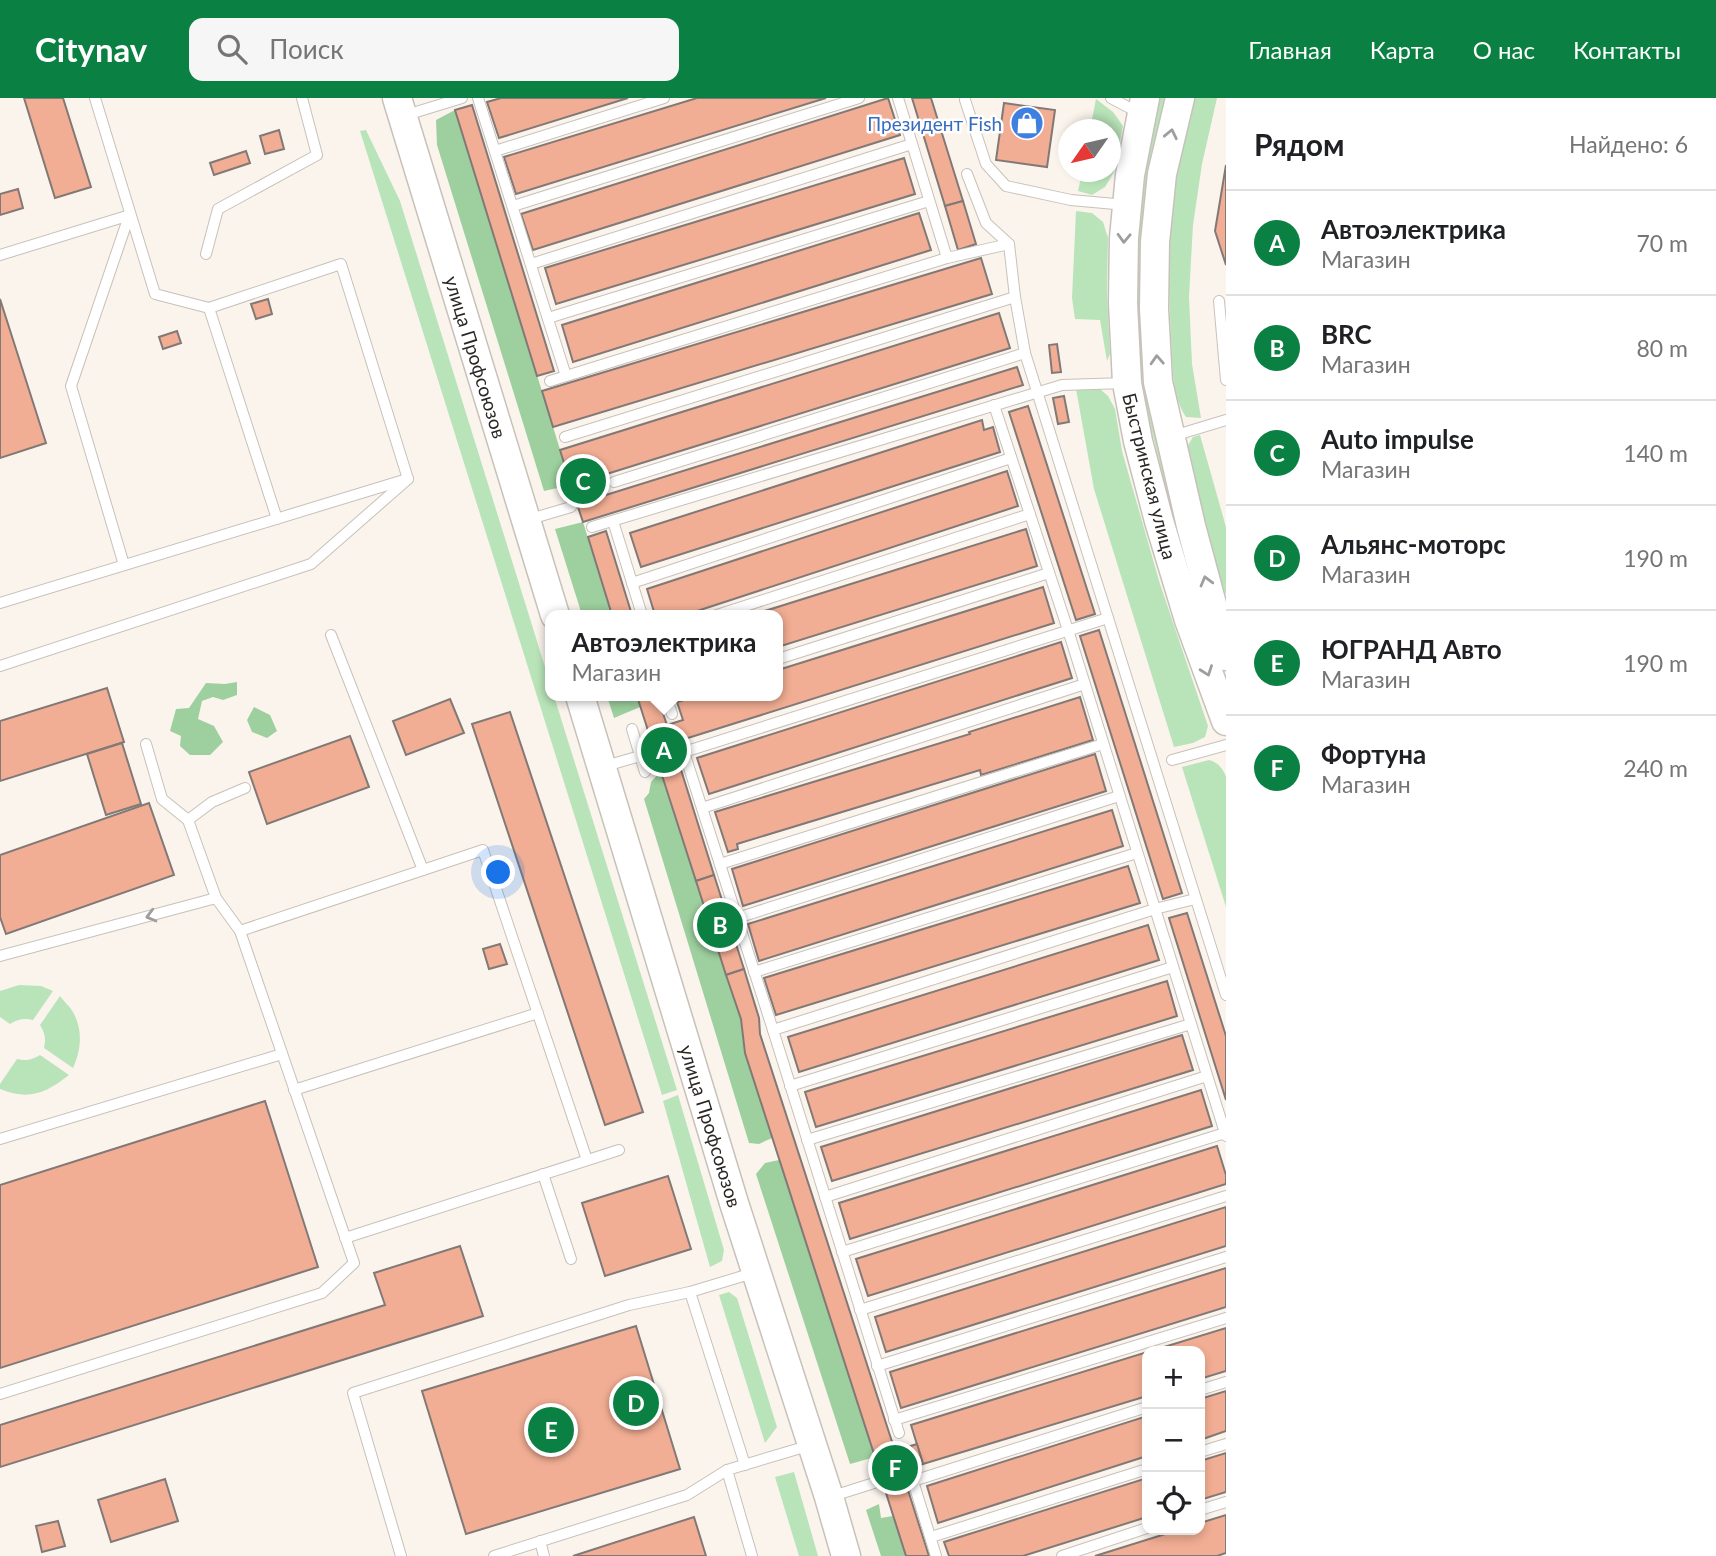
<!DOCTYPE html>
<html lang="ru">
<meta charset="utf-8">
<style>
:root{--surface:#fff;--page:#f6f6f6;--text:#202124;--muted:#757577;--line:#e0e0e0;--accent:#0b8043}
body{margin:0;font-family:Lato,sans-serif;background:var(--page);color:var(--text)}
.controls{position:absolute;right:21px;bottom:21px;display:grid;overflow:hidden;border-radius:14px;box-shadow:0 4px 10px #0003}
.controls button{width:63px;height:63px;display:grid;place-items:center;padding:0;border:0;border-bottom:2px solid var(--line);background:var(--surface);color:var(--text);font:35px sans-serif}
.compass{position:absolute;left:1058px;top:21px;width:63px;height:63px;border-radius:50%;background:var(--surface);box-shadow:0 4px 10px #0003;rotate:236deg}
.you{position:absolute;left:499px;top:775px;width:24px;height:24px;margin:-18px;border:5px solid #fff;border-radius:50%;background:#1a73e8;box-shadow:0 0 0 10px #1a73e833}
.badge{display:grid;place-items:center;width:46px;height:46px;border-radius:50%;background:var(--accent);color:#fff;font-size:23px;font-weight:700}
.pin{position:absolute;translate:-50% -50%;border:4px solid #fff;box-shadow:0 2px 7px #0006}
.popup{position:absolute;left:545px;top:512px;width:238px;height:91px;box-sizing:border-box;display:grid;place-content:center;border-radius:14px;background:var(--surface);filter:drop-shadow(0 2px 5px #0005);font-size:23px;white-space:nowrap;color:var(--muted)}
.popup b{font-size:26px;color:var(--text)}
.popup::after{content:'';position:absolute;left:50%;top:100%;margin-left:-14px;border:14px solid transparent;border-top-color:var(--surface)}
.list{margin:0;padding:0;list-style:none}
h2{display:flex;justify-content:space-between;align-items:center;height:91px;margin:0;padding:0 28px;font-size:30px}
h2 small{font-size:23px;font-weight:400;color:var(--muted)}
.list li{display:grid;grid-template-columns:46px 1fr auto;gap:21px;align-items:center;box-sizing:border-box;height:105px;padding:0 28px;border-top:2px solid var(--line)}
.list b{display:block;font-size:26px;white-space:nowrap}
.list p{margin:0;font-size:23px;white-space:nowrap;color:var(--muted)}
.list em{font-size:23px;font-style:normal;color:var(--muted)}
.icon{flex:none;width:38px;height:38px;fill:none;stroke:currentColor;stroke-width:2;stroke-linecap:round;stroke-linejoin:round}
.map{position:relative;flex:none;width:1226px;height:1458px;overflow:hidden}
header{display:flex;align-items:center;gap:42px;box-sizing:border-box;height:98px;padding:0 35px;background:var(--accent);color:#fff}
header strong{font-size:33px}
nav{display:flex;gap:38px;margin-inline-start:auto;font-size:24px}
.search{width:490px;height:63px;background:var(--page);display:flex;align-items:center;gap:18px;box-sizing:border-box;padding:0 24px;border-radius:14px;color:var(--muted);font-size:26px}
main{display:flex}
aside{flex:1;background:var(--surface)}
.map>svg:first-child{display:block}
.green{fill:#b9e4b9}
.forest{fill:#9dd09e}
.building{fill:#f2ae94;stroke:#827976;stroke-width:2}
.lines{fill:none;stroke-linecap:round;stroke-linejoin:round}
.service-casing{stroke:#c7c1ba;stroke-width:12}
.secondary-casing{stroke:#c7c1ba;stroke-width:31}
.service{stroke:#fff;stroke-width:10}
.secondary{stroke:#fff;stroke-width:28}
.oneway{stroke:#9f9e9d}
.labels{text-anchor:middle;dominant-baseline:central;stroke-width:5;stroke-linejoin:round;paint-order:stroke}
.shop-label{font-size:19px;fill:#366cbe;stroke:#fff;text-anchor:end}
.street-label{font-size:19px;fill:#2a2725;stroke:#fff}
</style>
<header>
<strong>Citynav</strong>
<div class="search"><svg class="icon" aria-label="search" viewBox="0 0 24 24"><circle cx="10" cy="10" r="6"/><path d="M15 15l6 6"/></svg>Поиск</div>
<nav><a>Главная</a><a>Карта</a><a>О нас</a><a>Контакты</a></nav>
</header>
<main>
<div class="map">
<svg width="1226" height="1458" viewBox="0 0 1226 1458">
<rect width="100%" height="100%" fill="#fbf4ed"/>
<g class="green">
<path d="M1159 0H1165L1149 81 1142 150 1206 532C1189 474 1171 417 1158 358 1154 341 1149 323 1146 306 1131 205 1133 99 1159 0Z"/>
<path d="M1193 0H1217L1202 66 1193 127 1189 199 1192 266 1201 320 1186 319C1171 297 1173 266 1171 240 1168 181 1168 121 1178 63 1182 42 1188 21 1193 0Z"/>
<path d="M1096 1 1113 14 1123 28 1114 74 1105 89 1092 97 1078 93 1082 74H1110V32L1090 31Z"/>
<path d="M366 32 400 103 550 585V598H554L677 992 662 997 360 33Z"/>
<path d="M1076 113 1092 115 1103 124 1108 140 1107 195 1110 256 1107 263 1100 222 1075 221 1072 200Z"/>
<path d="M1089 290 1100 291 1108 298 1115 311 1122 353 1160 486 1208 628 1205 639 1193 645 1174 649 1094 391 1076 291Z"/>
<path d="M1200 337 1226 429V496L1222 490 1189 366 1187 349 1193 339Z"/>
<path d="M1209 662C1217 664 1223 670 1226 679V809L1182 669Z"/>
<path d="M19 887 41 888 53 893 33 922C24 920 18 921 10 926L0 919V893Z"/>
<path d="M60 898C64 904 71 909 74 916 83 933 81 953 73 970L44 950C46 940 45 935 40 927Z"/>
<path d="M40 957 69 977C46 995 29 1003 0 991V986L17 961C26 963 32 962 40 957Z"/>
<path d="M678 997 724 1152 722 1163 710 1169 663 1003Z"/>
<path d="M729 1194 737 1200 777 1329 765 1345 719 1197Z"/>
<path d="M794 1374 818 1458H799L775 1379Z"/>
</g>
<g class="forest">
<path d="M455 12 571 387 544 393 437 47 436 22Z"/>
<path d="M583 424 612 517H582L555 431Z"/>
<path d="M237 584V597L223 602 213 599 202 603 198 621 214 628 223 644 210 657H190L180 648 181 638 170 633 176 611 189 610 206 585 225 586Z"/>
<path d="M607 598H637L640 609 614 620Z"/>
<path d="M254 609 270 617 277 633 267 640 252 634 247 622Z"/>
<path d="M660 674 741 921 745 955 772 1040 759 1046 749 1045 644 701 649 695 651 684Z"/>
<path d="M779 1062 875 1359 850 1366 756 1076 765 1065Z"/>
<path d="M879 1406 881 1420 893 1418 906 1458H881L866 1412Z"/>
</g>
<g class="building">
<path d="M24 0H63L91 89 55 100Z"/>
<path d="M501 0H628L499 40 487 4Z"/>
<path d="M697 0H826L516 96 504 59Z"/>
<path d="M888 0 900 37 533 152 521 116Z"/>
<path d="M912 0H931L963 103 945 108Z"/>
<path d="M1004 5 1055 12 1047 69 996 62Z"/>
<path d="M472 7 554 273 537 278 455 12Z"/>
<path d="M279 32 284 51 265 56 260 38Z"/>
<path d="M246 53 250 65 214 77 210 65Z"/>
<path d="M904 60 915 96 556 206 545 170Z"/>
<path d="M1226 67V167L1215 133Z"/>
<path d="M18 91 23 110 0 117V96Z"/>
<path d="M963 103 976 146 958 152 945 108Z"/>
<path d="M919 115 931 152 573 264 562 227Z"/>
<path d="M981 160 992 196 553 329 542 293Z"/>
<path d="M0 201 46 345 0 360Z"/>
<path d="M268 201 272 216 256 221 251 206Z"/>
<path d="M999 215 1010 250 594 380 588 361 565 368 560 352Z"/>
<path d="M177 233 181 245 163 251 159 239Z"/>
<path d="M1057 246 1061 274 1052 275 1049 247Z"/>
<path d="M1017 269 1023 287 583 424 577 406Z"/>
<path d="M1064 298 1069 324 1058 326 1053 300Z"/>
<path d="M1028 308 1095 516 1076 522 1009 314Z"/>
<path d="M982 322 984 332 993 329 1000 354 641 469 630 435Z"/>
<path d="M588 361 600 399 577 406 565 368Z"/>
<path d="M1007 373 1018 408 685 517H655L647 491Z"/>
<path d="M1026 431 1037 468 778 549V517H752Z"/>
<path d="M606 433 632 517H612L588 439Z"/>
<path d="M1043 489 1054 525 672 645 669 636 651 642 637 598H657L667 627 683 622 677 604 697 598H778V572Z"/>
<path d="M1099 532 1182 795 1163 801 1080 538Z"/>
<path d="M1061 544 1072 580 709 696 697 660Z"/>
<path d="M107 590 124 644 0 683V623Z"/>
<path d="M1080 599 1093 642 981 677 980 672 737 746 738 751 728 754 715 714 970 636 969 634Z"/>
<path d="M450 601 464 635 406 657 393 623Z"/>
<path d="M510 614 643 1014 605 1027 472 626Z"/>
<path d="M669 636 677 659 658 665 651 642Z"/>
<path d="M350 638 369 689 267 726 249 674Z"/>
<path d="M122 645 141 706 106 717 87 656Z"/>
<path d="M1095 656 1106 693 743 808 732 771Z"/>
<path d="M677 659 714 777 696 783 658 665Z"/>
<path d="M149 705 174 777 6 836 0 819V757Z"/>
<path d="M1112 712 1123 748 759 863 748 826Z"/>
<path d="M1128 768 1140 805 776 917 764 880Z"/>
<path d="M714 777 744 871 726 877 696 783Z"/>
<path d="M1187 815 1226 938V1002L1169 820Z"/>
<path d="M1148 827 1159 862 799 974 788 939Z"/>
<path d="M500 846 507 866 489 871 483 851Z"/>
<path d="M744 871 759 920 760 936 895 1353 875 1359 745 955 741 921 726 877Z"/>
<path d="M1167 883 1177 918 816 1029 805 994Z"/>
<path d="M1182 937 1193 972 832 1083 821 1049Z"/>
<path d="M1201 992 1212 1028 850 1141 839 1105Z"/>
<path d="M265 1003 318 1169 0 1270V1087Z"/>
<path d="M1217 1048 1226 1077V1086L868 1198 856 1161Z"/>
<path d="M668 1078 691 1151 605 1178 582 1105Z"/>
<path d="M1226 1109V1148L886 1254 875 1219Z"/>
<path d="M460 1148 483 1218 0 1369V1327L385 1207 374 1175Z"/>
<path d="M1226 1170V1209L901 1310 890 1274Z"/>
<path d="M636 1228 680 1371 466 1436 422 1293Z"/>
<path d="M1226 1230V1273L1200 1281V1253H1151Z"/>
<path d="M1147 1254V1298L923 1366 911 1327Z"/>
<path d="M1226 1293V1333L1200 1342V1301Z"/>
<path d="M1147 1318V1358L938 1425 927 1388Z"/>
<path d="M917 1346 923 1366 902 1373 907 1389 886 1395 875 1359Z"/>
<path d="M1226 1355V1394L1200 1402V1363Z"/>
<path d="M1147 1380V1419L1023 1458H949L944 1444Z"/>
<path d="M165 1381 178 1423 111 1444 98 1402Z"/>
<path d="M907 1389 929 1458H906L886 1395Z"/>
<path d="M1226 1417V1455L1217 1458H1095L1178 1432H1200V1425Z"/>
<path d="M694 1419 706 1458H573Z"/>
<path d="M58 1423 65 1448 42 1454 36 1428Z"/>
</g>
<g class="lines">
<defs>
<g id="service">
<path d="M95 0 155 196 209 210 341 166 408 381"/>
<path d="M478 0 566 278"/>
<path d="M898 0 947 160"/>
<path d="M1111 0 1141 16"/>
<path d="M965 2 986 66 1006 88 1071 102 1126 107"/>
<path d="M403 18 462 0"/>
<path d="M495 53 664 0"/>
<path d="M967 76 986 125 1009 146 1015 199 1025 255 1226 897"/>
<path d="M513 108 859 0"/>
<path d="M206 156 218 111 317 57 302 0"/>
<path d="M0 157 130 117"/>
<path d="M531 166 912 46"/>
<path d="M1219 203 1226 282"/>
<path d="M209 210 277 421"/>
<path d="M548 220 929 103"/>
<path d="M550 283 947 160 1009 146"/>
<path d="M994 307 1068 532 1226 1038"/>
<path d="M1173 338 1226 322"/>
<path d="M565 339 1015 199"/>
<path d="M614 384 1025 255"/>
<path d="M527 422 571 409"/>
<path d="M613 423 642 517"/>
<path d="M592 429 1062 287 1126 285"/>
<path d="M124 467 71 288 129 118"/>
<path d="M632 485 1011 360"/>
<path d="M0 505 404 382"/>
<path d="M717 517 1030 416"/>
<path d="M331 537 423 772"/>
<path d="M778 561 1049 475"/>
<path d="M0 568 311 466 408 381"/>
<path d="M666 598 672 616"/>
<path d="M632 631 645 674"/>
<path d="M1172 662 1226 647"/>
<path d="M602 669 640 658"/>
<path d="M702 710 1085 586"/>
<path d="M188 722 212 704 245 690"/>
<path d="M720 766 1103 646"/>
<path d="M737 820 1119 698"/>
<path d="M240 833 483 752 587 1062"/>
<path d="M0 858 216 800"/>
<path d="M754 874 1137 755"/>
<path d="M773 932 1155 811 1195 801"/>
<path d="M790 988 1173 869"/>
<path d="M294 992 538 915"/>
<path d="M0 1041 282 956"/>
<path d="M807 1042 1191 926"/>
<path d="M543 1076 571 1161"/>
<path d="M825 1099 1207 978"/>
<path d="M345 1140 619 1052"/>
<path d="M842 1154 1225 1035"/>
<path d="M690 1194 745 1367"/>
<path d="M860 1212 1226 1098"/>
<path d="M877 1268 1226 1159"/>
<path d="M1200 1292 1226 1284"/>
<path d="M0 1296 322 1195 354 1165 240 833 216 800 188 722 162 701 146 646"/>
<path d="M894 1322 1226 1220"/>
<path d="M899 1335 773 932 684 654 1108 520"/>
<path d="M1200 1354 1226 1346"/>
<path d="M727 1372 752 1458"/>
<path d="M833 1398 874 1385"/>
<path d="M1200 1412 1226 1404"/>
<path d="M931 1439 1147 1371"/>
<path d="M540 1443 544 1458"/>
<path d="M401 1458 353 1295 629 1207 690 1194 753 1175"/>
<path d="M494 1458 687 1397 727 1372 811 1347"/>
<path d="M936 1458 913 1383 1147 1309"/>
<path d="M1062 1458 1147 1430"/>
</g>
<g id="secondary">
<path d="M397 0 555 517"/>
<path d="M1145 0 1130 77 1124 140 1123 205 1127 285 1138 343 1159 423 1189 522 1226 623"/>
<path d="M1180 0 1162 76 1155 144 1154 211 1158 284 1191 428 1226 558"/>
<path d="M580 598 734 1105 829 1399 846 1458"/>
</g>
</defs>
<use href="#service" class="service-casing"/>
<use href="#secondary" class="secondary-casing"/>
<use href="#service" class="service"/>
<use href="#secondary" class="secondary"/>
</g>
<defs><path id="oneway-chevron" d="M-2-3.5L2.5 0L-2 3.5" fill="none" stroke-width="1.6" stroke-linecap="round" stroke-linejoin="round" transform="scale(1.75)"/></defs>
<g class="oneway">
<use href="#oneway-chevron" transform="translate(1171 36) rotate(-78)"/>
<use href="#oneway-chevron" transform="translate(1124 140) rotate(92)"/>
<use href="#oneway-chevron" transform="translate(1157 262) rotate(-93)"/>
<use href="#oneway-chevron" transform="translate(1206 483) rotate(-105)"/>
<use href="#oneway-chevron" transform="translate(1207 573) rotate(70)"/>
<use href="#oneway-chevron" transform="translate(151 818) rotate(165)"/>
</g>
<defs>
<symbol id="shop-disc" viewBox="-11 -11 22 22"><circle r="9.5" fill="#3f7fe0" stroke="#fff"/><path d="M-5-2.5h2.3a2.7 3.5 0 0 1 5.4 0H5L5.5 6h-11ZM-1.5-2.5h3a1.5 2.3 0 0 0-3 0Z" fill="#fff"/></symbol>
</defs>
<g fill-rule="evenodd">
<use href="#shop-disc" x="1008" y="6" width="38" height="38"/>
</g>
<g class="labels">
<g class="shop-label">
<text x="1002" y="25">Президент Fish</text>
</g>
<g class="street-label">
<text transform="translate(476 259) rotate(73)">улица Профсоюзов</text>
<text transform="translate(1150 378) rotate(76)">Быстринская улица</text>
<text transform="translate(711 1028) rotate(73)">улица Профсоюзов</text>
</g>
</g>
</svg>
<div class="controls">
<button>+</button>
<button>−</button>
<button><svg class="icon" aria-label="locate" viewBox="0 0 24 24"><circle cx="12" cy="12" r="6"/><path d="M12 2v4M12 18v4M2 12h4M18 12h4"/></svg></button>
</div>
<svg class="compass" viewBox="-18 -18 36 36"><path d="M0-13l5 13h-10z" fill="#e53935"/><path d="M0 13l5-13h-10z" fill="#757577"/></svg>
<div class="you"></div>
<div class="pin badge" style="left:664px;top:652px">A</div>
<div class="popup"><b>Автоэлектрика</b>Магазин</div>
<div class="pin badge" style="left:720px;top:827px">B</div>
<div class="pin badge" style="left:583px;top:383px">C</div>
<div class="pin badge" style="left:636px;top:1305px">D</div>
<div class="pin badge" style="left:551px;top:1332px">E</div>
<div class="pin badge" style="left:895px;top:1370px">F</div>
</div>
<aside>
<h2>Рядом<small>Найдено: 6</small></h2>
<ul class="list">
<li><span class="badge">A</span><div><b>Автоэлектрика</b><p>Магазин</p></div><em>70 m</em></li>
<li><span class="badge">B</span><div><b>BRC</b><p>Магазин</p></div><em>80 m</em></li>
<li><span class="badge">C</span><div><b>Auto impulse</b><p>Магазин</p></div><em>140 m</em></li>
<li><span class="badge">D</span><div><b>Альянс-моторс</b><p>Магазин</p></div><em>190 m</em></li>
<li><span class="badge">E</span><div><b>ЮГРАНД Авто</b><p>Магазин</p></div><em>190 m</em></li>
<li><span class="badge">F</span><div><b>Фортуна</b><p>Магазин</p></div><em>240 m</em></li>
</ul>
</aside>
</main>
